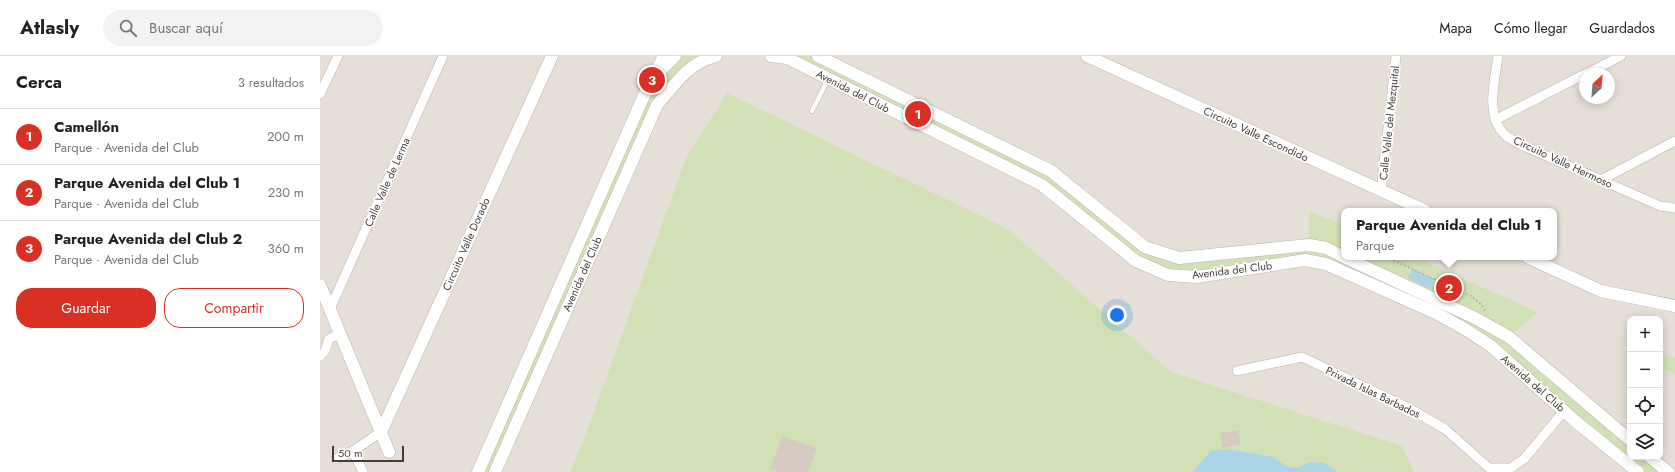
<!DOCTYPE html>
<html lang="es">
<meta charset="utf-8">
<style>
:root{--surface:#fff;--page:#f2f2f2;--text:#222;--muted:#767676;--line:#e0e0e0;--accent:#d93025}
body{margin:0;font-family:Jost,sans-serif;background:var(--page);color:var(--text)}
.controls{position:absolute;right:12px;bottom:12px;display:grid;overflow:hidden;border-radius:8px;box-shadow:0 2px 10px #0003}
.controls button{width:36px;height:36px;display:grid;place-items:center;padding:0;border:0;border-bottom:1px solid var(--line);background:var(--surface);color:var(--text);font:20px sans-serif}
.compass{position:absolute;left:1259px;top:12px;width:36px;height:36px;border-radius:50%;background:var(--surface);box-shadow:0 2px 10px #0003;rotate:26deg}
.scale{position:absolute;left:12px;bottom:10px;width:72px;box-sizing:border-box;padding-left:4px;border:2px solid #443e37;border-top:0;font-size:11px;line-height:14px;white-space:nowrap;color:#443e37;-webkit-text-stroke:3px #fff;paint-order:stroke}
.you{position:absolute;left:797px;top:259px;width:14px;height:14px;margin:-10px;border:3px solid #fff;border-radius:50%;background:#1a73e8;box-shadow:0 0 0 6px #1a73e833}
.badge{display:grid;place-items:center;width:26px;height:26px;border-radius:50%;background:var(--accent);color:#fff;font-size:13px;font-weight:700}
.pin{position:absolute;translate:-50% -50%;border:2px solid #fff;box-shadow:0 1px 4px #0006}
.popup{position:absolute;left:1021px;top:152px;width:216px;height:52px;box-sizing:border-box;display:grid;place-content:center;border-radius:8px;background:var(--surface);filter:drop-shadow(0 1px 3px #0005);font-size:13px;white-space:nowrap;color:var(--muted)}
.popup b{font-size:15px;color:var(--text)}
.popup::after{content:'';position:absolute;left:50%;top:100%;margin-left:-8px;border:8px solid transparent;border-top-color:var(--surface)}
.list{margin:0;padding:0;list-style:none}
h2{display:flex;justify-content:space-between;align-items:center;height:52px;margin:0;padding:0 16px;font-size:17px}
h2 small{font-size:13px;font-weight:400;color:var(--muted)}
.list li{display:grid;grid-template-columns:26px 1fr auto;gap:12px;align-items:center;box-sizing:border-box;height:56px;padding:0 16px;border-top:1px solid var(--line)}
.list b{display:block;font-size:15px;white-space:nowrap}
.list p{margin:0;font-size:13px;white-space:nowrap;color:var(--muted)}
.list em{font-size:13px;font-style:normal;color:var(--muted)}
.actions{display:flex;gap:8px;padding:12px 16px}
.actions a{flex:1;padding:9px 0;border:1px solid var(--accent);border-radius:16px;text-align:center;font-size:14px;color:var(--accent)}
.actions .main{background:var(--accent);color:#fff}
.icon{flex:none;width:22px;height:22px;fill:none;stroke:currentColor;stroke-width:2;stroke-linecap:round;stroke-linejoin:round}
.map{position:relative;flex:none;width:1355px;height:416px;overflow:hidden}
header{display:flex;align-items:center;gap:24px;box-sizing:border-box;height:56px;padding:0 20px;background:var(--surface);border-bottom:1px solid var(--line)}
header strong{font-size:19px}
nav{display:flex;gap:22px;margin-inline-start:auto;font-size:14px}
.search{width:280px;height:36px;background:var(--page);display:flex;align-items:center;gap:10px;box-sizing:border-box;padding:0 14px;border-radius:22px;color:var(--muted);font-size:15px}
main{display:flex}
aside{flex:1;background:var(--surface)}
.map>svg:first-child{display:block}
.residential{fill:#e5dfd7;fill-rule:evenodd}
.green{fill:#d2e1b5}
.water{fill:#abd5e7}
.building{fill:#d5cbc2}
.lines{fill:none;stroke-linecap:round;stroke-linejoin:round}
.service-casing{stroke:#bcb4ac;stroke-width:5.5}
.minor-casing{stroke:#bcb4ac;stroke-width:10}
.tertiary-casing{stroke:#bcb4ac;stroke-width:13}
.path{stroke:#bcae9f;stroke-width:1.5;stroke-dasharray:2 2;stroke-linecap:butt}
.service{stroke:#fff;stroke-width:4.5}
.minor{stroke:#fff;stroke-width:9}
.tertiary{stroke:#fff;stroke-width:12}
.labels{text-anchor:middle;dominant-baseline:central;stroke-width:3.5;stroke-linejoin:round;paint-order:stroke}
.street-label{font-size:11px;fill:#443e37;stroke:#fff}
</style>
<header>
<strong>Atlasly</strong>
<div class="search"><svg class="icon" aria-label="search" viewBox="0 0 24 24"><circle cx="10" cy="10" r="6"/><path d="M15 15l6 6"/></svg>Buscar aquí</div>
<nav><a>Mapa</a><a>Cómo llegar</a><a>Guardados</a></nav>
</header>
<main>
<aside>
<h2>Cerca<small>3 resultados</small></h2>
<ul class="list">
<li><span class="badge">1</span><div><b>Camellón</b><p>Parque · Avenida del Club</p></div><em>200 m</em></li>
<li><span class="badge">2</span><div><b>Parque Avenida del Club 1</b><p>Parque · Avenida del Club</p></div><em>230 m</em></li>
<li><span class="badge">3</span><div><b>Parque Avenida del Club 2</b><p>Parque · Avenida del Club</p></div><em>360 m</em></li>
</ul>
<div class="actions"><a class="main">Guardar</a><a>Compartir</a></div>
</aside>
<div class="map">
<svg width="1355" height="416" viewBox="0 0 1355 416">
<rect width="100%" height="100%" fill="#f2eee8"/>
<path class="residential" d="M0 0H1355V416H0ZM1265 18H1289V42H1265ZM1024 155H1234V201H1024ZM1310 263H1340V401H1310Z"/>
<g class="green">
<path d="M342 0H396L387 2 337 49 175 416H158Z"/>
<path d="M451 0H498L731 115 825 191 860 202 989 188V155L1024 170V201H1094L1218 256 1189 281 1310 384V401H1330L1348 416H1318L1171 290 1006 208 877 221 816 205 722 129Z"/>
<path d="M407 37 688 173 851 316 1082 390 1094 416H250L264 383 366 102Z"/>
<path d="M1340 300 1355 301V318L1340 311Z"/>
</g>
<g class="water">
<path d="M1093 213 1114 223 1110 233 1088 222Z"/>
<path d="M909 393 953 401 968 411 977 412 990 406 1004 407 1018 416H872L891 395Z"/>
</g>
<g class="building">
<path d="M918 374 921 388 903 392 900 377Z"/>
<path d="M462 380 497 392 488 416H459L450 413Z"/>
</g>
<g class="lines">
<defs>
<path id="service" d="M492 55 508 23"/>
<g id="minor">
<path d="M1178 0C1175 24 1165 58 1184 78 1188 82 1195 85 1199 88L1340 150 1355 152"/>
<path d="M1266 18 1301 0"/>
<path d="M333 19 342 0"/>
<path d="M0 38 18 0"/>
<path d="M1175 64 1265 18"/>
<path d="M1281 124 1355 85"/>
<path d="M1061 135 1076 0"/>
<path d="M10 253 123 0"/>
<path d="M0 300 5 295 9 283 20 277"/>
<path d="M917 315 982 301 1087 351 1125 373 1169 412H1191L1204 403 1244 355"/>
<path d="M33 395 43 416"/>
<path d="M16 403 33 395 61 376"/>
</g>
<g id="tertiary">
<path d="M451 0 467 2 722 129 816 205 848 219 877 221 985 204 1006 208 1116 257 1145 273 1171 290 1255 365 1318 416"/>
<path d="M498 0 731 115 825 191 859 202 989 189 1006 192 1024 201"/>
<path d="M767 0 1106 155"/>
<path d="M1024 201 1155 262 1189 281 1310 384"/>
<path d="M1207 201 1281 235 1355 250"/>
<path d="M0 229 69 396"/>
<path d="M61 376 232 0"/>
<path d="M1330 401 1348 416"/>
<path d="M158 416 326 35 342 13 355 0"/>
<path d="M175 416 337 49C355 28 368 7 396 0"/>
</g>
</defs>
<use href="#service" class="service-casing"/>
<use href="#minor" class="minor-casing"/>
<use href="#tertiary" class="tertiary-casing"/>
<path class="path" d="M1066 201 1151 240 1161 248 1165 255"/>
<use href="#service" class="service"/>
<use href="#minor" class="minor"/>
<use href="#tertiary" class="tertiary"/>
</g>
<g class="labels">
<g class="street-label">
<text transform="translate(533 35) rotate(27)">Avenida del Club</text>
<text transform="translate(1069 67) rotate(-84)">Calle Valle del Mezquital</text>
<text transform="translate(936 78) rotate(25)">Circuito Valle Escondido</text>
<text transform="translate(1243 106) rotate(25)">Circuito Valle Hermoso</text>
<text transform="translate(67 126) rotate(-66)">Calle Valle de Lerma</text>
<text transform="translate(146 188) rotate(-66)">Circuito Valle Dorado</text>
<text transform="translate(912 214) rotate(-7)">Avenida del Club</text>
<text transform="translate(262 218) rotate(-66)">Avenida del Club</text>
<text transform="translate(1213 327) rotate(41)">Avenida del Club</text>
<text transform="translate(1053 336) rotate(26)">Privada Islas Barbados</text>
</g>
</g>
</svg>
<div class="controls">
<button>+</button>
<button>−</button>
<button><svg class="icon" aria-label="locate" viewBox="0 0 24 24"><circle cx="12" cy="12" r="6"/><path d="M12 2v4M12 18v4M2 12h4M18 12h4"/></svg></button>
<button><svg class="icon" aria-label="layers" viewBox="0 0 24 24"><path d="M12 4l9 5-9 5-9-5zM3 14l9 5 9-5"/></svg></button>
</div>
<svg class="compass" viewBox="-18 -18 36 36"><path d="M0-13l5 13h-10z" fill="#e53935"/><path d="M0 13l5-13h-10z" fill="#767676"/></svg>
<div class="scale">50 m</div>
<div class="you"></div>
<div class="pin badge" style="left:598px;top:58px">1</div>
<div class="pin badge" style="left:1129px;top:232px">2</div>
<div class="popup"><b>Parque Avenida del Club 1</b>Parque</div>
<div class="pin badge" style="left:332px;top:24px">3</div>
</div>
</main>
